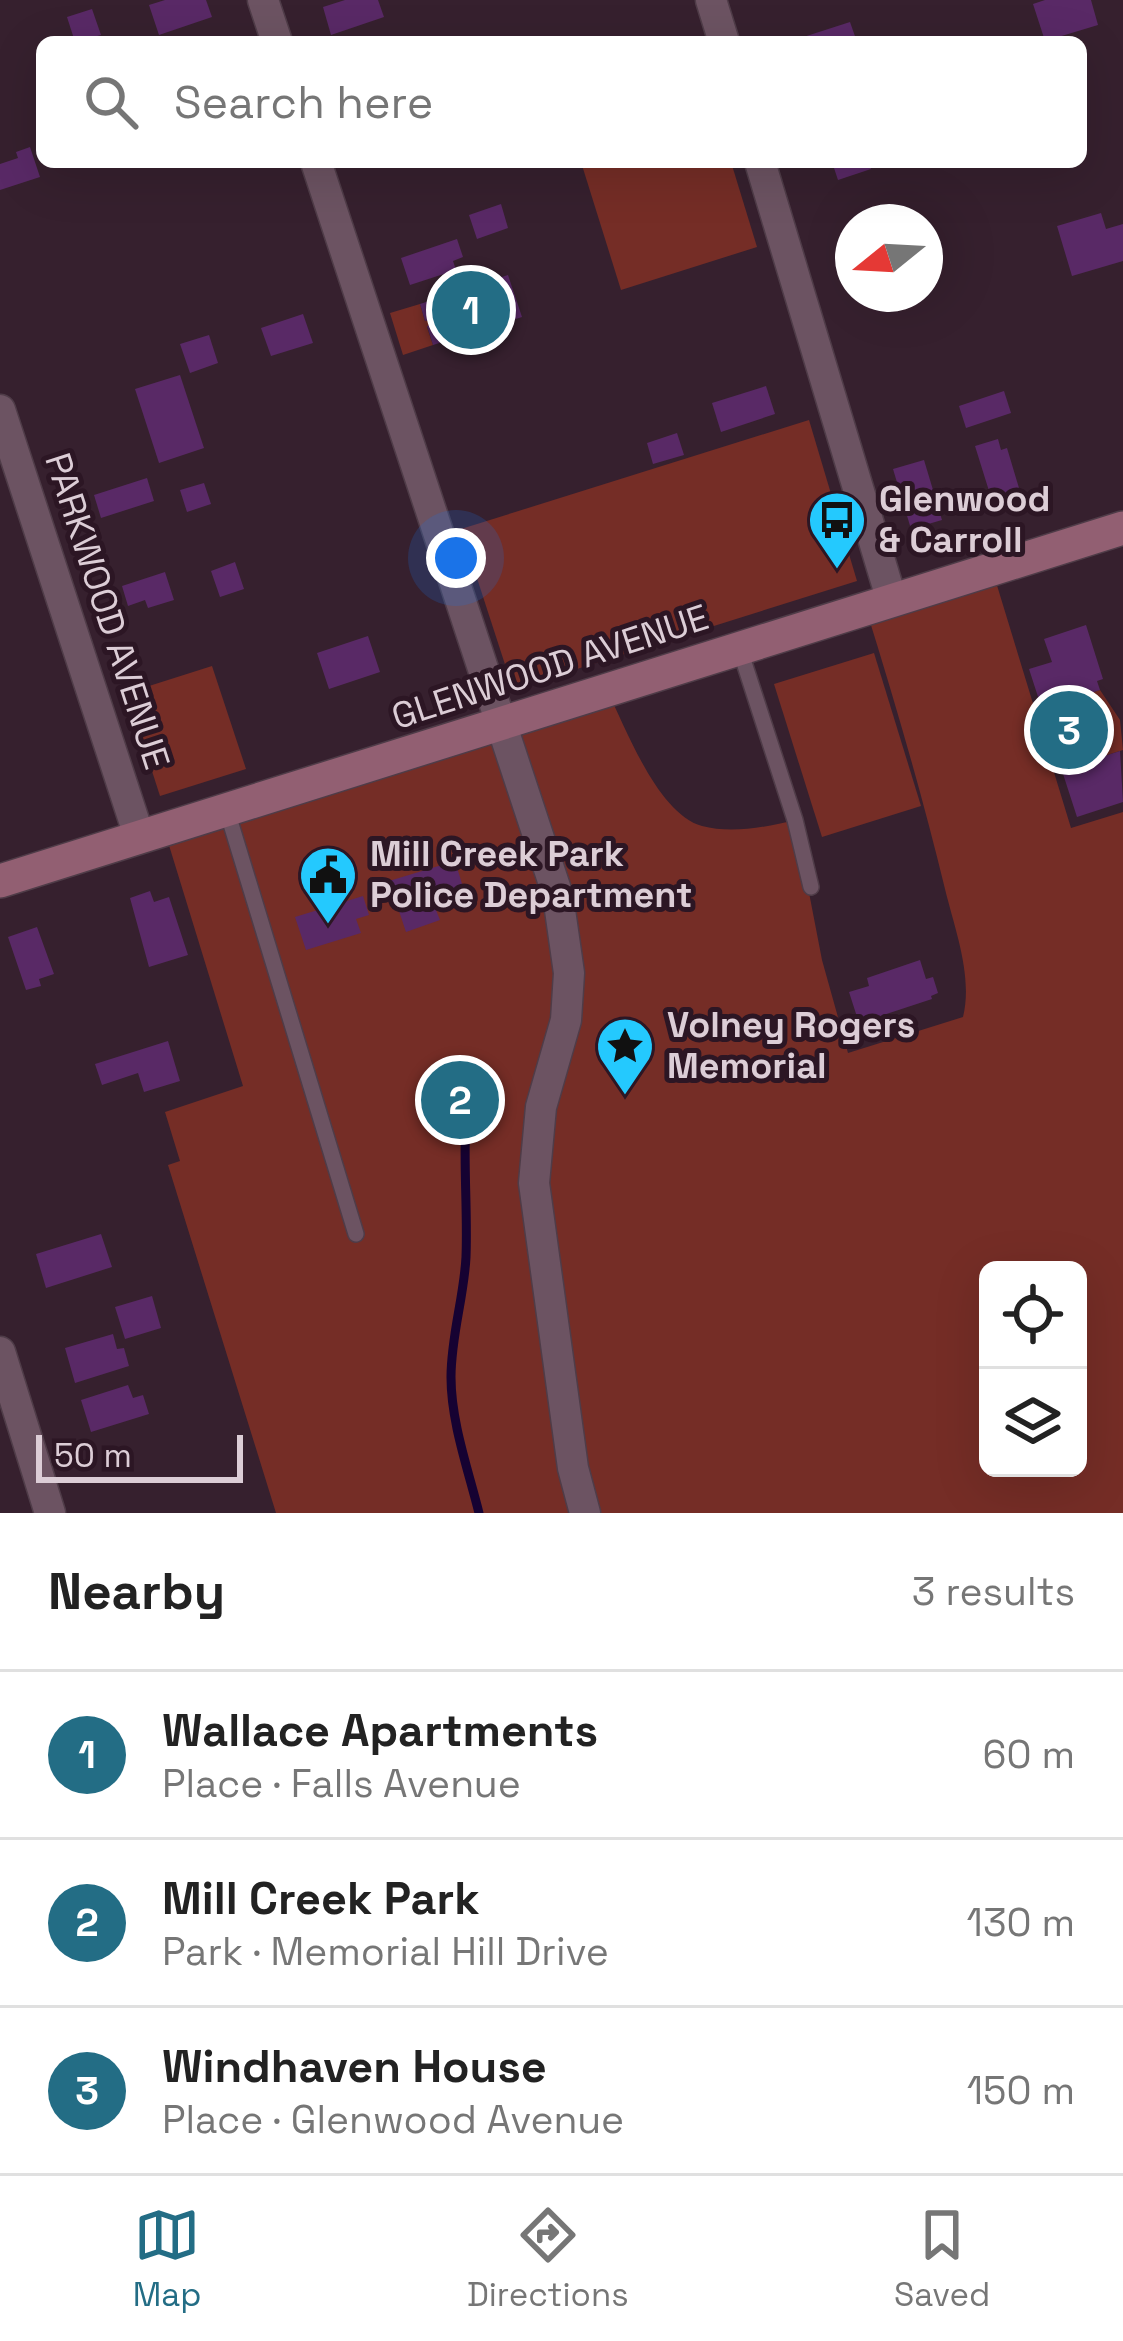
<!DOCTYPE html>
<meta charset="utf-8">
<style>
:root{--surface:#fff;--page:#f6f6f6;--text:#222;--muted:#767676;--line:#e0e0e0;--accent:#236d85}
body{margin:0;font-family:"Space Grotesk",sans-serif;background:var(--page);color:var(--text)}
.controls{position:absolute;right:36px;bottom:36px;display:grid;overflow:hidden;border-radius:18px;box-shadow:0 12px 48px #0002}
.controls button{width:108px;height:108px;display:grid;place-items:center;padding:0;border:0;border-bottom:3px solid var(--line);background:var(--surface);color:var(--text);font:60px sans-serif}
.compass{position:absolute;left:835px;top:204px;width:108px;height:108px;border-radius:50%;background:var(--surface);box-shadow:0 12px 48px #0002;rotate:252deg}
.scale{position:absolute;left:36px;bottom:30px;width:207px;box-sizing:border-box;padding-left:12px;border:6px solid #dccdd6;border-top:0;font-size:33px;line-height:42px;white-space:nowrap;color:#dccdd6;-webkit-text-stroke:9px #2c1624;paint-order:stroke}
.you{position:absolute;left:456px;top:558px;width:42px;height:42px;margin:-30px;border:9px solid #fff;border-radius:50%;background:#1a73e8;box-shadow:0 0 0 18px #1a73e833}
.badge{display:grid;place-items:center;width:78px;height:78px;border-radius:50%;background:var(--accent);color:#fff;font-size:39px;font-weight:700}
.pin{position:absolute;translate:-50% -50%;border:6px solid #fff;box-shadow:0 3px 12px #0006}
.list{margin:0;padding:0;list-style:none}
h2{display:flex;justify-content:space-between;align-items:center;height:156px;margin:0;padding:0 48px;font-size:51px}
h2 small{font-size:39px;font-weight:400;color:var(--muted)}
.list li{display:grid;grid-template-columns:78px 1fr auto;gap:36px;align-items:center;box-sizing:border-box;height:168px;padding:0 48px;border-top:3px solid var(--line)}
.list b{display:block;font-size:45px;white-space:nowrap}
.list p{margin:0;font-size:39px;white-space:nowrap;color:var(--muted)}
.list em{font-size:39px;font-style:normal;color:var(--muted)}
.icon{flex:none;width:66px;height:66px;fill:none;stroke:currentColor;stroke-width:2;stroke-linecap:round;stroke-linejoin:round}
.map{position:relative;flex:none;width:1123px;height:1513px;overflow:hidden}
.search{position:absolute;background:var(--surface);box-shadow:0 12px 48px #0002;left:36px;right:36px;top:36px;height:132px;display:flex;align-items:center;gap:30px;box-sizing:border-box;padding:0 42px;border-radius:18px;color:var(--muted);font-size:45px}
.sheet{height:660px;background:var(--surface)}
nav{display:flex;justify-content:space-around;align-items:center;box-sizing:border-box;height:168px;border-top:3px solid var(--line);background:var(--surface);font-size:33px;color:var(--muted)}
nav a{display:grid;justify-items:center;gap:6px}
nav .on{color:var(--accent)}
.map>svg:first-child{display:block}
.green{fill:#752d26;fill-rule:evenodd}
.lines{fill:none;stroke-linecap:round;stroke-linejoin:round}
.stream{stroke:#160232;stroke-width:9}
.building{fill:#592966}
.service-casing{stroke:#4f3c48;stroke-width:18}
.minor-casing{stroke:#4f3c48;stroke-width:33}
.secondary-casing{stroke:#4f3c48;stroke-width:36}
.service{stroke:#6c5362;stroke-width:15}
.minor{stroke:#6c5362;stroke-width:30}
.secondary{stroke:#925f72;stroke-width:33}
.labels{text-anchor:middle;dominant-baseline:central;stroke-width:10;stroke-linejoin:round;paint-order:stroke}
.poi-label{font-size:36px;font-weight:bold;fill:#dccdd6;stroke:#2c1624;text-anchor:start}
.street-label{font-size:36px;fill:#dccdd6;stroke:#2c1624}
</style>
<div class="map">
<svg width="1123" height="1513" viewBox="0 0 1123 1513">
<rect width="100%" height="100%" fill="#36202e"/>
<g class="green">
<path d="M581 162H731L757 247 621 290Z"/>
<path d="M420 304 425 321 435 318 437 323 427 327 433 345 403 355 390 313Z"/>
<path d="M809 420 857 581 513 689 461 529Z"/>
<path d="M992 569 1071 828 1123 812V1513H276L168 1165 180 1161 165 1112 243 1086 164 829 607 690C626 729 658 814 702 826 731 834 767 827 795 820L822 960 848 1053 963 1017C973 976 955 930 945 889 922 794 895 702 866 609ZM988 1270H1078V1468H988Z"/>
<path d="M874 653 921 806 822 837 774 684Z"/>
<path d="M212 666 246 769 160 796 127 693Z"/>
<path d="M1100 690 1120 720 1123 750 1082 763 1079 752 1093 747 1082 712 1068 716 1063 702Z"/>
</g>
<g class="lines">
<path class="stream" d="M467 1099C462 1152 468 1204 466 1257 464 1297 451 1336 451 1377 451 1422 468 1469 479 1513"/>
</g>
<g class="building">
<path d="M165 0H206L212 17 159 35 149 5Z"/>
<path d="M345 0H378L384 17 331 35 323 7Z"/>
<path d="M1045 0H1091L1098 25 1045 41 1033 4Z"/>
<path d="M92 9 101 35 75 42 67 17Z"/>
<path d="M850 22 857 42H791V41Z"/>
<path d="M30 147 40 177 0 190V164L18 158 16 152Z"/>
<path d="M832 162H869L871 169 838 180Z"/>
<path d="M501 204 508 228 477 239 469 215Z"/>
<path d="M1101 213 1106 229 1123 224V261L1072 276 1057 226Z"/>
<path d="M457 239 463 257 453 261 456 270 410 285 401 258Z"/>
<path d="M508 275 522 317 433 345 427 326 437 323 435 318 425 321 420 304Z"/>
<path d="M303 314 313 343 271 356 261 328Z"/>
<path d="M209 335 218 363 190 373 180 344Z"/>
<path d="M180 375 204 448 159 463 135 389Z"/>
<path d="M766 386 775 414 721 432 712 403Z"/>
<path d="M1004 391 1011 413 966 428 959 406Z"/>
<path d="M677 433 684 455 653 464 647 443Z"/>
<path d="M998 439 1001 450 1007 448 1022 498 994 507 975 446Z"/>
<path d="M924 460 942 520 911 529 893 469Z"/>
<path d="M147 478 154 501 101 518 94 495Z"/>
<path d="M204 483 211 504 187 512 180 490Z"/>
<path d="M235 562 244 589 220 597 211 571Z"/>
<path d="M165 572 174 600 148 608 145 600 128 606 122 586Z"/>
<path d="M1086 625 1103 679 1097 681 1100 690 1063 702 1068 716 1082 712 1093 747 1079 752 1082 763 1120 751 1123 802 1077 817 1029 669 1052 662 1044 639Z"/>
<path d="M368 636 380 672 329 689 317 653Z"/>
<path d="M455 861 467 900 436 910 440 920 406 932 389 881Z"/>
<path d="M150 891 154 902 169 897 188 955 149 967 130 898Z"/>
<path d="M363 896 369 915 356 919 361 933 306 950 295 917Z"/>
<path d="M37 927 54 974 39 979 41 986 26 990 8 937Z"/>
<path d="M920 960 926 979 933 977 938 993 931 996 932 999 859 1023 849 992 869 986 867 978Z"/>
<path d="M168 1041 180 1081 144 1092 138 1073 102 1085 95 1064Z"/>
<path d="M101 1234 112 1267 46 1288 36 1254Z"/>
<path d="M152 1296 161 1328 125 1339 115 1307Z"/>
<path d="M113 1334 117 1349 124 1348 129 1366 75 1383 65 1348Z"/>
<path d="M128 1385 133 1398 143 1395 149 1414 91 1432 81 1400Z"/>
</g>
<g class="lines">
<defs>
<g id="service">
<path d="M739 647 795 820 811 887"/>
<path d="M227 811 356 1234"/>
</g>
<g id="minor">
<path d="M263 0 277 42"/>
<path d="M711 0 724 42"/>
<path d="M316 162 558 896 569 973 566 1020 541 1107 534 1183 573 1468 585 1513"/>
<path d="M760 162 892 601"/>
<path d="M0 410 139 836"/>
<path d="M0 1352 50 1513"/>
</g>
<path id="secondary" d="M0 881 1123 528"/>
</defs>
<use href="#service" class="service-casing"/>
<use href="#minor" class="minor-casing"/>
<use href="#secondary" class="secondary-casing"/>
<use href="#service" class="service"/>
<use href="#minor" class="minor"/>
<use href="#secondary" class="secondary"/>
</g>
<defs>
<symbol id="bus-pin" viewBox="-11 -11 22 30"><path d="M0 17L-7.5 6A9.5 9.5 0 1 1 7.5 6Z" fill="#24c9fe" stroke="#2c1624"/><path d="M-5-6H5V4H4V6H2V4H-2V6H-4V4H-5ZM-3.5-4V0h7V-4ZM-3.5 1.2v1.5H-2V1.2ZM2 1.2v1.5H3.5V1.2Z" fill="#111"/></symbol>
<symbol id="civic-pin" viewBox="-11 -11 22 30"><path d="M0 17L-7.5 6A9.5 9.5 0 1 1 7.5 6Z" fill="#24c9fe" stroke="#2c1624"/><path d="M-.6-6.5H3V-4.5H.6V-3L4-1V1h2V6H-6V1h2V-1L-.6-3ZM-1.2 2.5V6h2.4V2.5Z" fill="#111"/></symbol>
<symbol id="sight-pin" viewBox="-11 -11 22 30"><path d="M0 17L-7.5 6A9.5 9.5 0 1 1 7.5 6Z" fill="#24c9fe" stroke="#2c1624"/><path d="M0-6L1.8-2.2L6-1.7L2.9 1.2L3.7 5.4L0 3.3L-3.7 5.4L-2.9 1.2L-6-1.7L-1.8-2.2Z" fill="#111"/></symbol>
</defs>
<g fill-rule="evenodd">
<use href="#bus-pin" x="804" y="487" width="66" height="90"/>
<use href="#civic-pin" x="295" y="842" width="66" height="90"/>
<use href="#sight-pin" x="592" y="1013" width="66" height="90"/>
</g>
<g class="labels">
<g class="poi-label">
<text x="879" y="499">Glenwood<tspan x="879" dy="41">&amp; Carroll</tspan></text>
<text x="370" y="854">Mill Creek Park<tspan x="370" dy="41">Police Department</tspan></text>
<text x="667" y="1025">Volney Rogers<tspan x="667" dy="41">Memorial</tspan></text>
</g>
<g class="street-label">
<text transform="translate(107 611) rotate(72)">PARKWOOD AVENUE</text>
<text transform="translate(550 667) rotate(-18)">GLENWOOD AVENUE</text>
</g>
</g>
</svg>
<div class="controls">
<button><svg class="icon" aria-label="locate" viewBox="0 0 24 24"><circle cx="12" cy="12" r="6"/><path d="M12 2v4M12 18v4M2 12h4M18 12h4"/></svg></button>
<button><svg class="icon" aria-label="layers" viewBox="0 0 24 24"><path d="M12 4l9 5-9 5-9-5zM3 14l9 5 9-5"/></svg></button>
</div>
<svg class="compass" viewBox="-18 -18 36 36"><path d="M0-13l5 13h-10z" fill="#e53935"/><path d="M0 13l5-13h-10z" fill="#767676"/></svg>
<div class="scale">50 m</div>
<div class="you"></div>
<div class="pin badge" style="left:471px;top:310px">1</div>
<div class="pin badge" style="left:460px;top:1100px">2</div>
<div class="pin badge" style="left:1069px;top:730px">3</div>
<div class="search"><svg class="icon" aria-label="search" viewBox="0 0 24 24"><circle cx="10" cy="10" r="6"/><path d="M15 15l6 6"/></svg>Search here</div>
</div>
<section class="sheet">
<h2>Nearby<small>3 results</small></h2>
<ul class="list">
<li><span class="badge">1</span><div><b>Wallace Apartments</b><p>Place · Falls Avenue</p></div><em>60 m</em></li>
<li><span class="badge">2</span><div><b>Mill Creek Park</b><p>Park · Memorial Hill Drive</p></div><em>130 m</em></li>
<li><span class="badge">3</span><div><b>Windhaven House</b><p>Place · Glenwood Avenue</p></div><em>150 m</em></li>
</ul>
</section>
<nav>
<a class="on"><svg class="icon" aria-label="map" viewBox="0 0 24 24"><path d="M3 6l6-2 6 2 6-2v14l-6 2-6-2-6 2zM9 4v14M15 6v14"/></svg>Map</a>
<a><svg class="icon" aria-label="directions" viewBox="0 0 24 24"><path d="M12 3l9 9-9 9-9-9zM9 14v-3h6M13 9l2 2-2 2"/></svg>Directions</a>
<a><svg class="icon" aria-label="saved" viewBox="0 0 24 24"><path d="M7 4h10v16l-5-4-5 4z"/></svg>Saved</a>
</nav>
